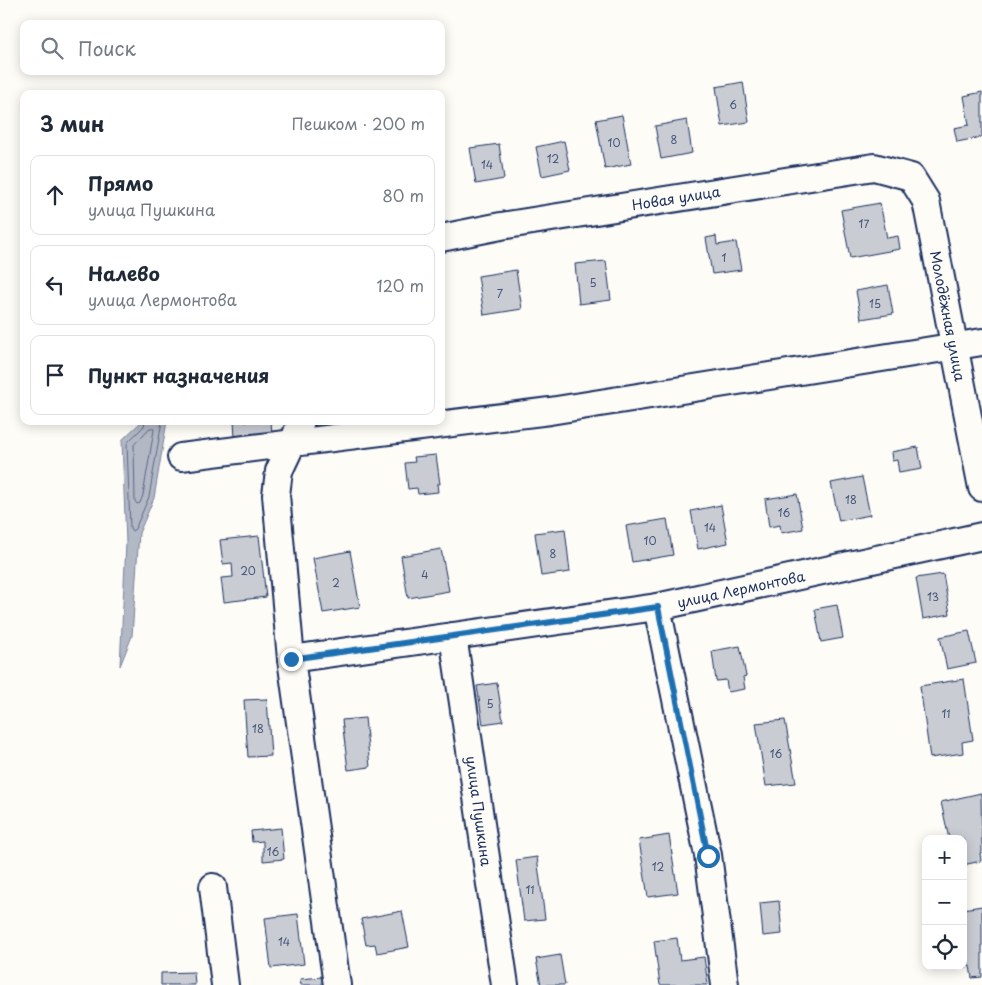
<!DOCTYPE html>
<html lang="ru">
<meta charset="utf-8">
<style>
:root{--surface:#fff;--page:#f2f2f3;--text:#1f2937;--muted:#747a83;--line:#e0e1e3}
body{margin:0;font-family:"Playpen Sans",sans-serif;background:var(--page);color:var(--text)}
.controls{position:absolute;right:15px;bottom:15px;display:grid;overflow:hidden;border-radius:10px;box-shadow:0 2px 12px #0003}
.controls button{width:45px;height:45px;display:grid;place-items:center;padding:0;border:0;border-bottom:1px solid var(--line);background:var(--surface);color:var(--text);font:25px sans-serif}
.stop{position:absolute;width:15px;height:15px;margin:-11px;border:4px solid #1f6fb2;border-radius:50%;background:#fff}
.stop.end{background:#1f6fb2;border-color:#fff;box-shadow:0 1px 5px #0008}
.list{margin:0;padding:0;list-style:none}
h2{display:flex;justify-content:space-between;align-items:center;height:65px;margin:0;padding:0 20px;font-size:21px}
h2 small{font-size:16px;font-weight:400;color:var(--muted)}
.list li{display:grid;grid-template-columns:32px 1fr auto;gap:15px;align-items:center;box-sizing:border-box;height:80px;margin:0 10px 10px;padding:0 10px;border:1px solid var(--line);border-radius:10px}
.list b{display:block;font-size:19px;white-space:nowrap}
.list p{margin:0;font-size:16px;white-space:nowrap;color:var(--muted)}
.list em{font-size:16px;font-style:normal;color:var(--muted)}
.icon{flex:none;width:28px;height:28px;fill:none;stroke:currentColor;stroke-width:2;stroke-linecap:round;stroke-linejoin:round}
.map{position:relative;flex:none;width:982px;height:985px;overflow:hidden}
.search{position:absolute;background:var(--surface);box-shadow:0 2px 12px #0003;left:20px;top:20px;width:425px;height:55px;display:flex;align-items:center;gap:12px;box-sizing:border-box;padding:0 18px;border-radius:10px;color:var(--muted);font-size:19px}
.panel{position:absolute;background:var(--surface);box-shadow:0 2px 12px #0003;left:20px;top:90px;width:425px;height:335px;border-radius:10px}
.map>svg:first-child{display:block}
.water{fill:#b3b8c5;stroke:#76819c}
.lines{fill:none;stroke-linecap:round;stroke-linejoin:round}
.shore{stroke:#586687;stroke-width:1}
.building{fill:#c9ccd3;stroke:#1b2f5e}
.minor-casing{stroke:#1b2f5e;stroke-width:30}
.minor{stroke:#fdfcf7;stroke-width:26}
.route{stroke:#1f6fb2;stroke-width:6}
.labels{text-anchor:middle;dominant-baseline:central;stroke-width:4;stroke-linejoin:round;paint-order:stroke}
.number-label{font-size:11px;fill:#46567b}
.street-label{font-size:14px;fill:#1b2f5e;stroke:#fdfcf7}
</style>
<div class="map">
<svg width="982" height="985" viewBox="0 0 982 985">
<rect width="100%" height="100%" fill="#fdfcf7"/>
<filter id="ink" filterUnits="userSpaceOnUse"><feTurbulence type="fractalNoise" baseFrequency=".02" numOctaves="2"/><feDisplacementMap in="SourceGraphic" scale="10" xChannelSelector="R" yChannelSelector="G"/><feConvolveMatrix kernelMatrix="1 2 1 2 8 2 1 2 1" color-interpolation-filters="sRGB"/></filter>
<g filter="url(#ink)">
<path class="water" d="M142 421H167L154 498 139 533 132 636 120 666 126 543 122 440Z"/>
<g class="lines">
<g class="shore">
<path d="M145 421 144 426 127 443 130 528 132 531 135 529 149 497 162 421"/>
<path d="M150 428H153L154 430 143 495 140 503 137 504 135 501 134 445Z"/>
</g>
</g>
<g class="building">
<path d="M743 82 749 122 722 126 716 87Z"/>
<path d="M982 92V137L957 142 954 128 969 125 964 96Z"/>
<path d="M622 115 631 164 605 169 596 120Z"/>
<path d="M687 120 692 153 661 159 655 126Z"/>
<path d="M564 141 570 170 542 176 536 147Z"/>
<path d="M499 144 504 179 476 184 470 148Z"/>
<path d="M880 203 887 238 898 236 900 249 850 258 841 210Z"/>
<path d="M716 236 717 245 736 242 741 270 712 274 706 238Z"/>
<path d="M606 261 611 300 579 304 575 264Z"/>
<path d="M516 270 522 309 484 315 478 276Z"/>
<path d="M888 285 893 314 861 319 856 291Z"/>
<path d="M234 421H271L272 435 235 438Z"/>
<path d="M918 447 922 469 899 473 897 460 892 461 891 452Z"/>
<path d="M436 455 440 484H437L438 492 418 494 417 488 408 489 405 463 415 462 414 457Z"/>
<path d="M862 477 870 515 839 521 831 483Z"/>
<path d="M797 494 803 529 781 533 780 525 769 527 765 499Z"/>
<path d="M721 505 728 543 698 549 691 511Z"/>
<path d="M667 519 673 555 632 562 626 526Z"/>
<path d="M565 529 570 572 541 576 535 533Z"/>
<path d="M259 536 266 597 224 602 221 578 233 577 232 563 223 564 220 540Z"/>
<path d="M441 549 449 591 408 598 401 556Z"/>
<path d="M350 551 360 607 323 613 313 558Z"/>
<path d="M943 574 950 614 923 619 916 578Z"/>
<path d="M837 605 843 638 821 642 815 609Z"/>
<path d="M969 631 976 663 947 669 940 637Z"/>
<path d="M740 646 746 676 743 677 745 689 728 692 726 680 716 681 712 651Z"/>
<path d="M964 679 973 740 962 742 963 753 930 758 920 686Z"/>
<path d="M497 683 503 721 483 724 477 686Z"/>
<path d="M267 699 271 756 248 757 244 700Z"/>
<path d="M365 718 370 767 348 770 342 720Z"/>
<path d="M785 720 796 783 766 786 756 723Z"/>
<path d="M981 793 982 852 980 853 981 861 963 865V839H949L941 802Z"/>
<path d="M281 828 284 859 263 861V841L252 842 251 831Z"/>
<path d="M669 835 678 893 648 897 639 840Z"/>
<path d="M537 857 545 919 524 921 516 860Z"/>
<path d="M779 901 782 934 763 936 760 903Z"/>
<path d="M982 906V977L972 978 970 966 966 967 963 948V909Z"/>
<path d="M402 911 409 947 377 953 375 944 366 945 361 919Z"/>
<path d="M298 914 304 964 271 968 265 918Z"/>
<path d="M677 938 680 960 704 957 708 985H660L654 941Z"/>
<path d="M560 955 565 985H541L536 959Z"/>
<path d="M194 972 195 985H161V973Z"/>
<path d="M322 977 323 985H301L300 979Z"/>
</g>
<g class="lines">
<defs>
<g id="minor">
<path d="M441 238 501 226 874 167 911 177 926 201 982 488"/>
<path d="M301 421 296 435 279 471 276 495 291 659 337 985"/>
<path d="M181 457 550 411 982 342"/>
<path d="M657 607 708 855 725 985"/>
<path d="M453 636 505 985"/>
<path d="M291 659 657 607 982 536"/>
<path d="M213 887 225 985"/>
</g>
</defs>
<use href="#minor" class="minor-casing"/>
<use href="#minor" class="minor"/>
</g>
</g>
<g class="lines" filter="url(#ink)">
<path class="route" d="M291 659 658 607 708 856"/>
</g>
<g class="labels">
<g class="number-label">
<text x="733" y="104">6</text>
<text x="674" y="139">8</text>
<text x="614" y="142">10</text>
<text x="553" y="158">12</text>
<text x="487" y="164">14</text>
<text x="864" y="223">17</text>
<text x="724" y="257">1</text>
<text x="593" y="282">5</text>
<text x="500" y="293">7</text>
<text x="875" y="303">15</text>
<text x="851" y="499">18</text>
<text x="784" y="512">16</text>
<text x="710" y="527">14</text>
<text x="650" y="540">10</text>
<text x="553" y="553">8</text>
<text x="248" y="570">20</text>
<text x="425" y="574">4</text>
<text x="336" y="582">2</text>
<text x="933" y="596">13</text>
<text x="490" y="703">5</text>
<text x="946" y="713">11</text>
<text x="258" y="728">18</text>
<text x="776" y="753">16</text>
<text x="273" y="851">16</text>
<text x="658" y="866">12</text>
<text x="530" y="889">11</text>
<text x="284" y="941">14</text>
</g>
<g class="street-label">
<text transform="translate(676 198) rotate(-9)">Новая улица</text>
<text transform="translate(948 316) rotate(79)">Молодёжная улица</text>
<text transform="translate(741 589) rotate(-12)">улица Лермонтова</text>
<text transform="translate(479 811) rotate(82)">улица Пушкина</text>
</g>
</g>
</svg>
<div class="controls">
<button>+</button>
<button>−</button>
<button><svg class="icon" aria-label="locate" viewBox="0 0 24 24"><circle cx="12" cy="12" r="6"/><path d="M12 2v4M12 18v4M2 12h4M18 12h4"/></svg></button>
</div>
<div class="stop" style="left:708px;top:856px"></div>
<div class="stop end" style="left:291px;top:659px"></div>
<div class="search"><svg class="icon" aria-label="search" viewBox="0 0 24 24"><circle cx="10" cy="10" r="6"/><path d="M15 15l6 6"/></svg>Поиск</div>
<section class="panel">
<h2>3 мин<small>Пешком · 200 m</small></h2>
<ul class="list">
<li><svg class="icon" aria-label="ahead" viewBox="0 0 24 24"><path d="M12 20V5M6 11l6-6 6 6"/></svg><div><b>Прямо</b><p>улица Пушкина</p></div><em>80 m</em></li>
<li><svg class="icon" aria-label="left" viewBox="0 0 24 24"><path d="M17 20v-9H6M10 6l-5 5 5 5"/></svg><div><b>Налево</b><p>улица Лермонтова</p></div><em>120 m</em></li>
<li><svg class="icon" aria-label="arrive" viewBox="0 0 24 24"><path d="M6 21V4h12l-3 4 3 4H6"/></svg><div><b>Пункт назначения</b></div></li>
</ul>
</section>
</div>
